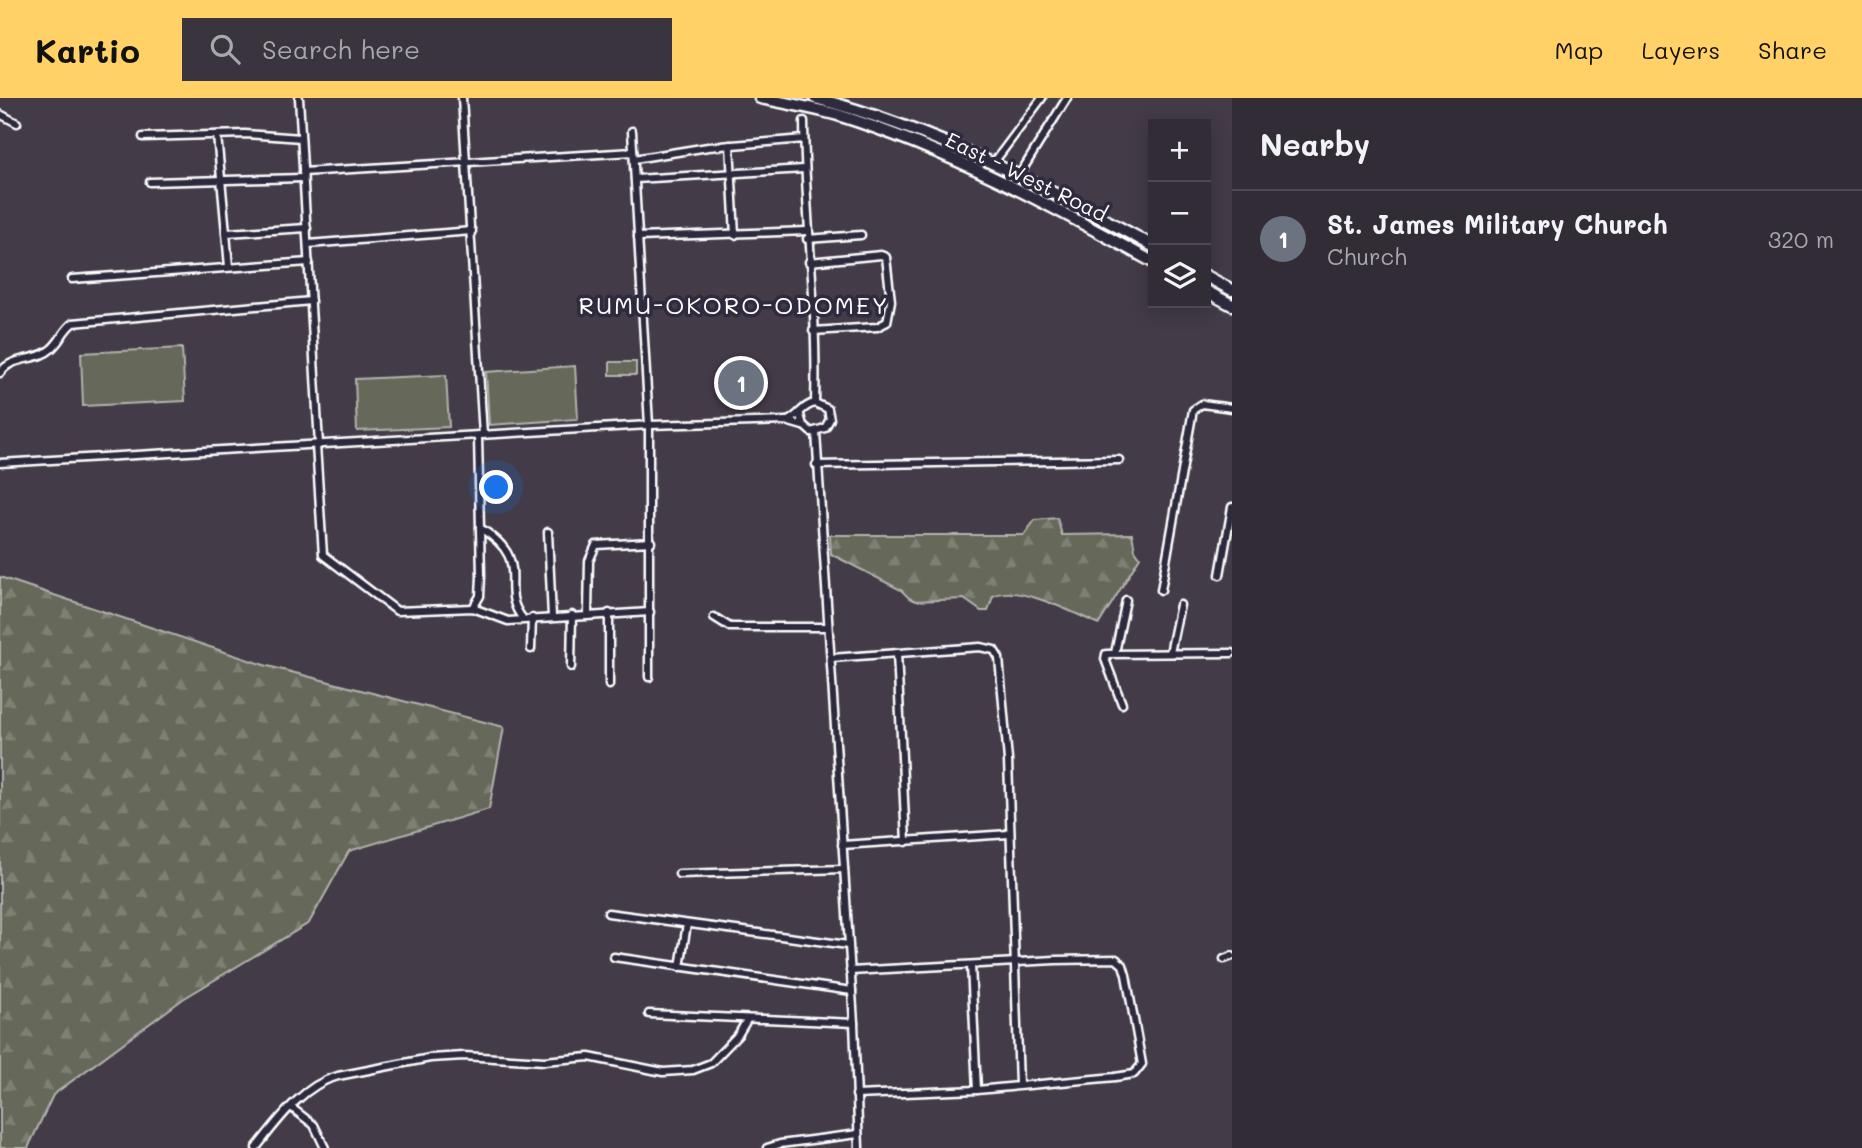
<!DOCTYPE html>
<meta charset="utf-8">
<style>
:root{--surface:#322c36;--page:#3a343e;--text:#f1f3f6;--muted:#a8a7ad;--line:#4d4851;--accent:#ffd166}
body{margin:0;font-family:Mali,sans-serif;background:var(--page);color:var(--text)}
.controls{position:absolute;right:21px;top:21px;display:grid;overflow:hidden;border-radius:0px;box-shadow:0 4px 18px #0003}
.controls button{width:63px;height:63px;display:grid;place-items:center;padding:0;border:0;border-bottom:2px solid var(--line);background:var(--surface);color:var(--text);font:35px sans-serif}
.you{position:absolute;left:497px;top:390px;width:24px;height:24px;margin:-18px;border:5px solid #fff;border-radius:50%;background:#1a73e8;box-shadow:0 0 0 10px #1a73e833}
.badge{display:grid;place-items:center;width:46px;height:46px;border-radius:50%;background:var(--accent);color:#fff;font-size:23px;font-weight:700}
.pin{position:absolute;translate:-50% -50%;border:4px solid #fff;box-shadow:0 2px 7px #0006}
.list{margin:0;padding:0;list-style:none}
h2{display:flex;justify-content:space-between;align-items:center;height:91px;margin:0;padding:0 28px;font-size:30px}
h2 small{font-size:23px;font-weight:400;color:var(--muted)}
.list li{display:grid;grid-template-columns:46px 1fr auto;gap:21px;align-items:center;box-sizing:border-box;height:98px;padding:0 28px;border-top:2px solid var(--line)}
.list b{display:block;font-size:26px;white-space:nowrap}
.list p{margin:0;font-size:23px;white-space:nowrap;color:var(--muted)}
.list em{font-size:23px;font-style:normal;color:var(--muted)}
.icon{flex:none;width:38px;height:38px;fill:none;stroke:currentColor;stroke-width:2;stroke-linecap:round;stroke-linejoin:round}
.map{position:relative;flex:none;width:1232px;height:1050px;overflow:hidden}
header{display:flex;align-items:center;gap:42px;box-sizing:border-box;height:98px;padding:0 35px;background:var(--accent);color:#111}
header strong{font-size:33px}
nav{display:flex;gap:38px;margin-inline-start:auto;font-size:24px}
.search{width:490px;height:63px;background:var(--page);display:flex;align-items:center;gap:18px;box-sizing:border-box;padding:0 24px;border-radius:0px;color:var(--muted);font-size:26px}
main{display:flex}
aside{flex:1;background:var(--surface)}
.map>svg:first-child{display:block}
.grass{fill:#66695a;stroke:#b2b4ac;stroke-width:2}
.forest{fill:url(#forest-firs);stroke:#b2b4ac;stroke-width:2}
.lines{fill:none;stroke-linecap:round;stroke-linejoin:round}
.street-casing{stroke:#fff;stroke-width:11}
.primary-casing{stroke:#fff;stroke-width:15}
.street{stroke:#2f2a3d;stroke-width:6}
.primary{stroke:#2f2a3d;stroke-width:10}
.labels{text-anchor:middle;dominant-baseline:central;stroke-width:7;stroke-linejoin:round;paint-order:stroke}
.street-label{font-size:21px;fill:#fff;stroke:#2f2a3d}
.quarter-label{font-size:24px;letter-spacing:2px;fill:#fff;stroke:#2f2a3d}
</style>
<header>
<strong>Kartio</strong>
<div class="search"><svg class="icon" aria-label="search" viewBox="0 0 24 24"><circle cx="10" cy="10" r="6"/><path d="M15 15l6 6"/></svg>Search here</div>
<nav><a>Map</a><a>Layers</a><a>Share</a></nav>
</header>
<main>
<div class="map">
<svg width="1232" height="1050" viewBox="0 0 1232 1050">
<defs>
<pattern id="forest-firs" width="22" height="20" patternUnits="userSpaceOnUse" patternTransform="scale(1.75)"><rect width="22" height="20" fill="#66695a"/><path d="M5 1l3.5 6h-7zM16 11l3.5 6h-7z" fill="#7d8073"/></pattern>
</defs>
<rect width="100%" height="100%" fill="#433b48"/>
<filter id="ink" filterUnits="userSpaceOnUse"><feTurbulence type="fractalNoise" baseFrequency=".0143" numOctaves="2"/><feDisplacementMap in="SourceGraphic" scale="14" xChannelSelector="R" yChannelSelector="G"/><feConvolveMatrix kernelMatrix="1 2 1 2 8 2 1 2 1" color-interpolation-filters="sRGB"/></filter>
<g filter="url(#ink)">
<g class="grass">
<path d="M182 250 185 303 83 308 81 255Z"/>
<rect x="610" y="264" width="26" height="13"/>
<path d="M575 268 578 321 489 327 486 274Z"/>
<path d="M446 277 449 329 357 333 355 281Z"/>
</g>
<g class="forest">
<path d="M1057 420 1062 437 1132 436 1135 452 1140 459 1099 526C1075 516 1017 485 993 498L988 513H981L964 501 916 503 909 500 901 492 831 456 830 437H1024L1035 422Z"/>
<path d="M0 479 264 567 504 629 489 711 349 753 309 825 183 901 53 997 28 1050H0Z"/>
</g>
<g class="lines">
<defs>
<g id="street">
<path d="M299 0 319 347"/>
<path d="M462 0 483 337"/>
<path d="M0 16 17 25"/>
<path d="M804 23C805 117 818 211 815 305"/>
<path d="M632 33 649 327V579"/>
<path d="M217 37 226 135"/>
<path d="M143 39 245 36 301 40"/>
<path d="M730 47 735 137"/>
<path d="M634 61 708 49 804 41"/>
<path d="M992 67 1042 0"/>
<path d="M303 74 633 54"/>
<path d="M1018 79 1067 0"/>
<path d="M635 81 804 71"/>
<path d="M150 84 303 80"/>
<path d="M638 139 807 133"/>
<path d="M807 141 861 137"/>
<path d="M308 146 472 133"/>
<path d="M809 164 881 157 886 159 891 203 887 224 877 229 813 233"/>
<path d="M229 169 226 135 307 130"/>
<path d="M72 181 309 164"/>
<path d="M0 275C12 257 37 264 51 251 61 243 63 232 73 225L311 203"/>
<path d="M788 323C800 317 803 307 815 305L828 311 830 321 825 330 811 334 803 327 800 317"/>
<path d="M816 334 854 925 859 1050"/>
<path d="M316 347 323 457 397 513 473 510 508 523 650 514"/>
<path d="M0 365 649 327 786 323 803 328"/>
<path d="M816 367 1119 362"/>
<path d="M480 430C536 464 496 488 523 521"/>
<path d="M548 434 552 519"/>
<path d="M1220 477 1232 409"/>
<path d="M1161 492 1193 312 1202 306 1232 310"/>
<path d="M473 510 480 498 481 478 478 338"/>
<path d="M588 516 589 463 596 447 651 444"/>
<path d="M714 519 730 529H828"/>
<path d="M531 551 532 520"/>
<path d="M897 555 906 744"/>
<path d="M1115 555 1126 502"/>
<path d="M1170 555 1180 507"/>
<path d="M831 560 980 549 994 552 999 560 1008 662 1019 987"/>
<path d="M571 569 572 517"/>
<path d="M609 587V515"/>
<path d="M1122 606 1105 561 1106 556 1232 555"/>
<path d="M842 747 1009 736"/>
<path d="M679 776 844 771"/>
<path d="M608 815 848 847"/>
<path d="M614 859 852 893"/>
<path d="M1224 861 1232 858"/>
<path d="M971 867 977 992"/>
<path d="M680 869 687 826"/>
<path d="M850 873 1055 862 1116 861 1123 867 1126 877 1142 966 1134 976 1115 979 977 992 856 997"/>
<path d="M649 916 854 925"/>
<path d="M292 1010 314 1027 325 1050"/>
<path d="M256 1050C278 1022 303 987 338 978L430 960 464 958 544 963 589 959 663 974 693 972 711 965 738 937 747 922"/>
<path d="M767 1050 780 1046 858 1036"/>
</g>
<g id="primary">
<path d="M760 0C786 5 813 10 838 17 950 52 1052 108 1153 164"/>
<path d="M815 0C934 31 1046 89 1153 148"/>
<path d="M1206 178 1232 192"/>
<path d="M1206 193 1232 207"/>
</g>
</defs>
<use href="#street" class="street-casing"/>
<use href="#primary" class="primary-casing"/>
<use href="#street" class="street"/>
<use href="#primary" class="primary"/>
</g>
</g>
<g class="labels">
<g class="street-label">
<text transform="translate(1027 78) rotate(26)">East - West Road</text>
</g>
<g class="quarter-label">
<text x="734" y="206">RUMU-OKORO-ODOMEY</text>
</g>
</g>
</svg>
<div class="controls">
<button>+</button>
<button>−</button>
<button><svg class="icon" aria-label="layers" viewBox="0 0 24 24"><path d="M12 4l9 5-9 5-9-5zM3 14l9 5 9-5"/></svg></button>
</div>
<div class="you"></div>
<div class="pin badge" style="left:741px;top:285px;background:#6b7280">1</div>
</div>
<aside>
<h2>Nearby<small></small></h2>
<ul class="list">
<li><span class="badge" style="background:#6b7280">1</span><div><b>St. James Military Church</b><p>Church</p></div><em>320 m</em></li>
</ul>
</aside>
</main>
